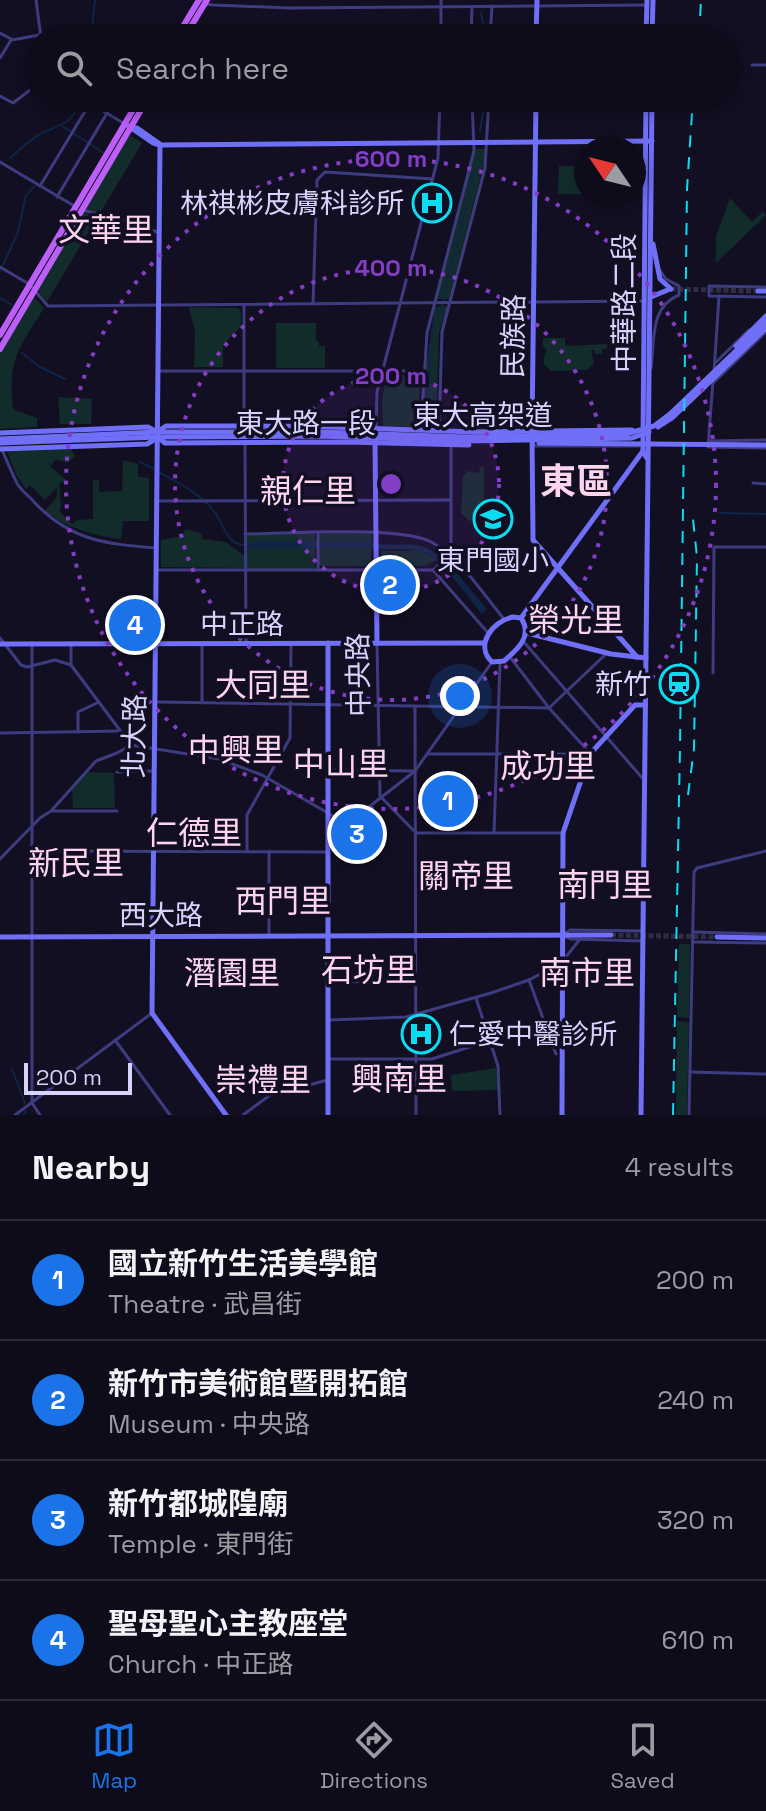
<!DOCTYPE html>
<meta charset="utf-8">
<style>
:root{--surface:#0e0b1a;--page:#171423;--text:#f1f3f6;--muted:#9b9ba2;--line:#2e2b39;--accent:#1a73e8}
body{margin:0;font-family:"Space Grotesk","Noto Sans TC",sans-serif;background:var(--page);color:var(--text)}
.compass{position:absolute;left:574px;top:136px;width:72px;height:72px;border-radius:50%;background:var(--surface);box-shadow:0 4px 12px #0003;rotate:305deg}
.scale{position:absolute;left:24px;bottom:20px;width:108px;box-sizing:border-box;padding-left:8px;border:4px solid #d7d3fd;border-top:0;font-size:22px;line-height:28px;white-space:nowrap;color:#d7d3fd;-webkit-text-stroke:6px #120f23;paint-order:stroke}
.you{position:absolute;left:460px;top:696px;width:28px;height:28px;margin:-20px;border:6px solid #fff;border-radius:50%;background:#1a73e8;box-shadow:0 0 0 12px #1a73e833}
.badge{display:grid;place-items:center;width:52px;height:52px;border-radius:50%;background:var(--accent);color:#fff;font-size:26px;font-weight:700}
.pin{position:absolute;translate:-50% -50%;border:4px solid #fff;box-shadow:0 2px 8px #0006}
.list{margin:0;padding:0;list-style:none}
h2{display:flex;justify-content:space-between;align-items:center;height:104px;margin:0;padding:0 32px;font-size:34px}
h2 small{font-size:26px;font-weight:400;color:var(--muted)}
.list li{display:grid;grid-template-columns:52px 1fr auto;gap:24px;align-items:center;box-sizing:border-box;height:120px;padding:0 32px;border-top:2px solid var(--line)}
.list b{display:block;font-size:30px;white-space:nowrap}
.list p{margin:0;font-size:26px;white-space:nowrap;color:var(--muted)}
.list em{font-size:26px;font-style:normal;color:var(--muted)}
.icon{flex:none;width:44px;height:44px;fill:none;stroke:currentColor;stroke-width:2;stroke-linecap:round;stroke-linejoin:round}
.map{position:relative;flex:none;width:766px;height:1115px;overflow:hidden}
.search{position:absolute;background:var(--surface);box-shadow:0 4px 12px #0003;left:24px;right:24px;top:24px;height:88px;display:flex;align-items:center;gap:20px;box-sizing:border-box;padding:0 28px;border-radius:44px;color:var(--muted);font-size:30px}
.sheet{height:584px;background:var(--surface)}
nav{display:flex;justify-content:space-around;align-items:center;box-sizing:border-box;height:112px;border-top:2px solid var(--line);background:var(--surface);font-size:22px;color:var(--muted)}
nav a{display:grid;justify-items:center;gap:4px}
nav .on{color:var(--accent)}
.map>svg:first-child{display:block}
.green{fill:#122c2b}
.water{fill:#102546}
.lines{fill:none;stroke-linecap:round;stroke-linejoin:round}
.stream{stroke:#102546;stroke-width:2}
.secondary-tunnel{stroke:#302c44;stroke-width:5;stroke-dasharray:5 2.5;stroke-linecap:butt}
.street{stroke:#3e3c80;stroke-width:3}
.secondary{stroke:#706ff8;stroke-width:5}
.primary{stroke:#bc5ff8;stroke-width:6}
.rail{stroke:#0bddf1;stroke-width:2;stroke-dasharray:12 10;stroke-linecap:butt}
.ring{fill:none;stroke:#843dc5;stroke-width:4;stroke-dasharray:4 8}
.labels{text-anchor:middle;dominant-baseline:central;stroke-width:7;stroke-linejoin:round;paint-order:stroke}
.poi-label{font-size:28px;fill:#d7d3fd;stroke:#120f23;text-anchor:end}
.street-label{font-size:28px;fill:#d7d3fd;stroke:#120f23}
.quarter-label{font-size:32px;fill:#fdd5ef;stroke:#120f23}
.district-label{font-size:36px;font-weight:bold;fill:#fdd5ef;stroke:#120f23}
.centre{fill:#843dc5;stroke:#120f23;stroke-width:4}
.ring-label{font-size:24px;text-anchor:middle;font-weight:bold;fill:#843dc5;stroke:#120f23;stroke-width:7;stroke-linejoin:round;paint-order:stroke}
</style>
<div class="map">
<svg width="766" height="1115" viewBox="0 0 766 1115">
<rect width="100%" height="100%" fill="#120f23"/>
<g class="green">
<path d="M129 135 142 143 100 213 85 209Z"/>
<path d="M476 149H486L483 167 449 299H437Z"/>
<path d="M559 166H586V194H558Z"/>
<path d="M730 198 752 222 763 211 766 215 716 263V236Z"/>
<path d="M83 212 98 216 47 302 37 289Z"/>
<path d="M34 297 44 308C18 350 8 357 13 409L37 418V427L0 429V354Z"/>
<path d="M448 306 439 332 436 426H423L425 372 435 307Z"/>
<path d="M189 307 238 308 241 311V326L223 345V367H194L195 331Z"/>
<path d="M276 323H316V341H319V346H325V368H276Z"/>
<path d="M543 338H565V346L607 344V349H602V354H595V350H591L594 363 587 370 551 371 544 364V357L547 350 543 346Z"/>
<path d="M387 375H420L418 427 383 426 382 399Z"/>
<path d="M58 397 92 399 91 424H60Z"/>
<path d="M71 449 75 456 67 463 56 459 50 466 68 482 59 483 61 508 59 511 72 524 77 520 93 519V480H99V492L122 491 123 460 138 464V477L149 478V521H123L121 539C92 535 69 529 45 511L57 497V487L45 500 30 485 26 489 16 474 7 451Z"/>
<path d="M480 467H484V527H480V519L469 521 461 513 463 476 468 471 479 473Z"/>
<path d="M185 529 201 533 203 539 225 542 244 555V568L161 567V540L183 536Z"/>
<path d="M372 533 371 566H319L318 534Z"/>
<rect x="245" y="534" width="70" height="36"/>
<path d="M420 550 437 560 424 566 382 565 381 551Z"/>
<path d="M86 772 114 773 115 808H73L72 788Z"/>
<path d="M679 944H690L689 1018 677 1017Z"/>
<path d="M677 1021 689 1022 687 1115H676Z"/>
<path d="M496 1068 499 1090 452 1091 451 1075Z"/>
</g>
<path class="water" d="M262 541 371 542C387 548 406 542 422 546 445 553 471 592 487 609L482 614C468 598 440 556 421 551 405 546 387 552 370 548H247V543Z"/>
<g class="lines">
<g class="stream">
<path d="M481 13 484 27 482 38"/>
<path d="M91 38 95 0"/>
<path d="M484 98V102"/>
<path d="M62 126 104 153"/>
<path d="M480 132 484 105"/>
<path d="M10 158C20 150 31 138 42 133 63 124 73 123 81 99"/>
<path d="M3 265 18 232 26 195 35 186"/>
<path d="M0 271V270"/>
<path d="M0 298 12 305"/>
<path d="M22 353 40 367 65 379"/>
<path d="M427 421 432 331 441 310 474 172"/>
<path d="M140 462 154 469"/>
<path d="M160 473C179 483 199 493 213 510 224 523 226 546 246 545"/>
<path d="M720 513 766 514"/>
<path d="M12 1069 25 1103"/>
<path d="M24 1115 26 1111"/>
</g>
<g class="secondary-tunnel">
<path d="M671 289 758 291"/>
<path d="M611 935 717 937"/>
</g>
<g class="street">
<path d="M36 0 41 38"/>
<path d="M203 0 205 4 213 5 289 8 645 5"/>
<path d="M0 33 11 39"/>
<path d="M441 38V0"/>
<path d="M471 38 472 6"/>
<path d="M490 38 492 6"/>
<path d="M0 58 11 40C44 35 96 20 125 38"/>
<path d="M752 65H766"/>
<path d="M0 96 13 103 38 84"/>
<path d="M81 98 125 124"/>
<path d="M0 162 76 207"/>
<path d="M40 186 93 98"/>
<path d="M57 197 116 98"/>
<path d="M83 210 131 223 160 233"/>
<path d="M0 267 29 284 48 306 644 301"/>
<path d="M766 287 709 286V296L766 297"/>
<path d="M313 304 317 180 325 172 433 179"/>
<path d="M715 363 749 330"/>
<path d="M651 368C655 341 649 307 679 295V286L666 279 659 269"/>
<path d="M158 371H425"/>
<path d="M714 372 719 296"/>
<path d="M713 380 708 447 766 448"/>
<path d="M713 383 766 332"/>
<path d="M244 426V306"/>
<path d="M421 428 427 333 474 151 472 98"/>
<path d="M376 429 377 392 438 158 440 98"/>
<path d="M439 431 442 332 485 168 489 98"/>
<path d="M709 441 766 440"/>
<path d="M532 443 536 446H639"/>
<path d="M245 444 246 644"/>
<path d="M2 450C7 461 12 474 18 485 22 491 30 497 35 503 71 541 107 544 156 548"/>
<path d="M753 483 766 484"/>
<path d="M159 501 451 500"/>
<path d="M245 534C287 534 402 525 433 543 462 560 483 594 504 619"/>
<path d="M158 570H433L489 634"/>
<path d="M318 570V534"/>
<path d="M433 570 450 555 451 548V445"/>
<path d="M0 638 21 665 27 667 55 660 71 665 131 745 219 759 262 775 347 824 415 771 492 662"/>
<path d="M523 641 644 780"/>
<path d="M32 644V1103L40 1115"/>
<path d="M202 644V702"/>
<path d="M377 644 380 796 416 833"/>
<path d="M510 657 549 708 589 752"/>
<path d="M71 665V645"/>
<path d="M713 673 714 547H766"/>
<path d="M157 702 549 708 607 653"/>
<path d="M415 707 416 1115"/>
<path d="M78 732V712L99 702"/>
<path d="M0 733 120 731"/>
<path d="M428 754H588"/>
<path d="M328 770 415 771"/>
<path d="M117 772 153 771"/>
<path d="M53 811H117"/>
<path d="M416 833H563"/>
<path d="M494 833 500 663"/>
<path d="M247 850V815L290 738 291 645"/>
<path d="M33 851 329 852"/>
<path d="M269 851V935"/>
<path d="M0 859 40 818 51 811 96 761 117 753 131 745"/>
<path d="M694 932 766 934"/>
<path d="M564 934 570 930 643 931"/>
<path d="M566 937 571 939 642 941"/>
<path d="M693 942 766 943"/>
<path d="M529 980 556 1054"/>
<path d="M328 982 416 981"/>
<path d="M476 998 498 1066 500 1115"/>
<path d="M330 1020 406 1017 491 993 529 980 562 962 580 939"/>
<path d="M115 1040 170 1115"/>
<path d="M330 1059H432L544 1023"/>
<path d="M690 1072 766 1074"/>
<path d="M15 1115 152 1013"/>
<path d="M243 1115 270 1095 328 1080"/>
<path d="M689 1115 694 872 697 868 766 851"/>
</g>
<g class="secondary">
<path d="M536 38 537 0"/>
<path d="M646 38 647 0"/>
<path d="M652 38 653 0"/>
<path d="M536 98 532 431 533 540 637 657"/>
<path d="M646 98 643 439V452L647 458"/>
<path d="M127 125 153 143 160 145 652 141"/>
<path d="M131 127 137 128 160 144"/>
<path d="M160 145 152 1013 226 1115"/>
<path d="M653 244 660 279 671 289"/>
<path d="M758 291H766"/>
<path d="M651 297 670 289"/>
<path d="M736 346 766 316"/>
<path d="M658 427 672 418 766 328"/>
<path d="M160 430 166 426H302L475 432 632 430"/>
<path d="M0 433 148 427 157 432"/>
<path d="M158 437 165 443 345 442 469 445"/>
<path d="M0 439 158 432H320L466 437 626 434 654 426 670 414 766 322"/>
<path d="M375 441 377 643"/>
<path d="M0 443 158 437 320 436 464 441 632 438 649 432"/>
<path d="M539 443 766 445"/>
<path d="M0 449 147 444 157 438"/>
<path d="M513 617 521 618C533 636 518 649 504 661L492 662C474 645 493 621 513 617Z"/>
<path d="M521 618 643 451"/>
<path d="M527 633 611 654 646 658"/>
<path d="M0 644 484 643"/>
<path d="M0 937 611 935"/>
<path d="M717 937 766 938"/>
<path d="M328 1115V643"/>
<path d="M562 1115 563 833 590 754 635 705H645"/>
<path d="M641 1115 652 98"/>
</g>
<g class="primary">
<path d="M176 38 199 0"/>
<path d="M184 38 207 0"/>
<path d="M0 335 140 98"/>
<path d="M0 349 148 98"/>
</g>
<g class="rail">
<path d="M699 38 701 0"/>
<path d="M688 795 694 749 697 557 693 519"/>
<path d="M673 1115 680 747 687 189 693 98"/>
</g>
</g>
<circle cx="391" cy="484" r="108" fill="#843dc5" fill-opacity=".12"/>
<g class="ring">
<circle cx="391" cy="484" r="108"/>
<circle cx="391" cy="484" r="216"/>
<circle cx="391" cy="484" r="325"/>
</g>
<defs>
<symbol id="hospital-ring" viewBox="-11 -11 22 22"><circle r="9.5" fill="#120f23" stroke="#0bddf1" stroke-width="1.5"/><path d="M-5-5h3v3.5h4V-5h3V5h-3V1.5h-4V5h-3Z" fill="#0bddf1"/></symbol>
<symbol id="school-ring" viewBox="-11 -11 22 22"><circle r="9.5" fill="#120f23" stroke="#0bddf1" stroke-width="1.5"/><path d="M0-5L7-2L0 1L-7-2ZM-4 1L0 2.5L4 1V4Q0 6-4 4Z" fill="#0bddf1"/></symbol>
<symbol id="station-ring" viewBox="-11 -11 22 22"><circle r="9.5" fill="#120f23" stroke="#0bddf1" stroke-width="1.5"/><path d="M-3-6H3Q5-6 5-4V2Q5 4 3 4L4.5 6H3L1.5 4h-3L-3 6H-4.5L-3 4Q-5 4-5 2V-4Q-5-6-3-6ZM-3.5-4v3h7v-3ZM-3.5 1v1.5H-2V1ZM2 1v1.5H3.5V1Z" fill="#0bddf1"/></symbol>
</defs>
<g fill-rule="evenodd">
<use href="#hospital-ring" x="410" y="181" width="44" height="44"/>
<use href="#school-ring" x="471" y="497" width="44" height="44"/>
<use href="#station-ring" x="657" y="662" width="44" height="44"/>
<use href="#hospital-ring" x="399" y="1012" width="44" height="44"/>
</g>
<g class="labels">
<g class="poi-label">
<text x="404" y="203">林祺彬皮膚科診所</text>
<text x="493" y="560" text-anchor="middle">東門國小</text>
<text x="651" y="684">新竹</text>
<text x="449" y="1034" text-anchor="start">仁愛中醫診所</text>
</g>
<g class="street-label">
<text transform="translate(624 303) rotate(-90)">中華路二段</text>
<text transform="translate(513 336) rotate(-89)">民族路</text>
<text x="483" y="415">東大高架道</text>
<text x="306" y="423">東大路一段</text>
<text x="242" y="624">中正路</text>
<text transform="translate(358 675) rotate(-91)">中央路</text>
<text transform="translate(134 736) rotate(-89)">北大路</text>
<text x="161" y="915">西大路</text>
</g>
<g class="quarter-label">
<text x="106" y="230">文華里</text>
<text x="308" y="491">親仁里</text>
<text x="576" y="620">榮光里</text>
<text x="263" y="685">大同里</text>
<text x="236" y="750">中興里</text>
<text x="341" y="764">中山里</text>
<text x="548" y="766">成功里</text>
<text x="194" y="833">仁德里</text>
<text x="76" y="863">新民里</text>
<text x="466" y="876">關帝里</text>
<text x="605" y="885">南門里</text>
<text x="283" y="901">西門里</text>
<text x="369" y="970">石坊里</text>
<text x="232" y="973">潛園里</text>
<text x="587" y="973">南市里</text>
<text x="399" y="1079">興南里</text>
<text x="263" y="1080">崇禮里</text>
</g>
<g class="district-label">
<text x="576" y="482">東區</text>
</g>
</g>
<circle cx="391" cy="484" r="12" class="centre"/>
<g class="ring-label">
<text x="391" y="167">600 m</text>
<text x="391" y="276">400 m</text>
<text x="391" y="384">200 m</text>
</g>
</svg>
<svg class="compass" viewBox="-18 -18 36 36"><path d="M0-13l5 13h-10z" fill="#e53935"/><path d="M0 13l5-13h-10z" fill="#9b9ba2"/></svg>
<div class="scale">200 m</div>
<div class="you"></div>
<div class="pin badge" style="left:448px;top:801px">1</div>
<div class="pin badge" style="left:390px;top:585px">2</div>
<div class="pin badge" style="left:357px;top:834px">3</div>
<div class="pin badge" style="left:135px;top:625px">4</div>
<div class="search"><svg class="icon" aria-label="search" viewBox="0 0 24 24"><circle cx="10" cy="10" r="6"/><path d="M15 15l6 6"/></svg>Search here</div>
</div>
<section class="sheet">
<h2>Nearby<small>4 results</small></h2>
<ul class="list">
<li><span class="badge">1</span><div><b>國立新竹生活美學館</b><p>Theatre · 武昌街</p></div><em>200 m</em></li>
<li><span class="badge">2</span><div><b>新竹市美術館暨開拓館</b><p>Museum · 中央路</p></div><em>240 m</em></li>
<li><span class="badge">3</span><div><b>新竹都城隍廟</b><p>Temple · 東門街</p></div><em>320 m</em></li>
<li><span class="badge">4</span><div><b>聖母聖心主教座堂</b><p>Church · 中正路</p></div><em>610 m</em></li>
</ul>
</section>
<nav>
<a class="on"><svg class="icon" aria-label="map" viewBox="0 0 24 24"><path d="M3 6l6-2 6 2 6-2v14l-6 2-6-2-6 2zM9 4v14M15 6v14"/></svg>Map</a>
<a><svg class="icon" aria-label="directions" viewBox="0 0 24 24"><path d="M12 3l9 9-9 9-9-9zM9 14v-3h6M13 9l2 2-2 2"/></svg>Directions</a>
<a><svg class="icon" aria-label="saved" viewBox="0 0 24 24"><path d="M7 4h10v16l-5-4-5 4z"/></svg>Saved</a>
</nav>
